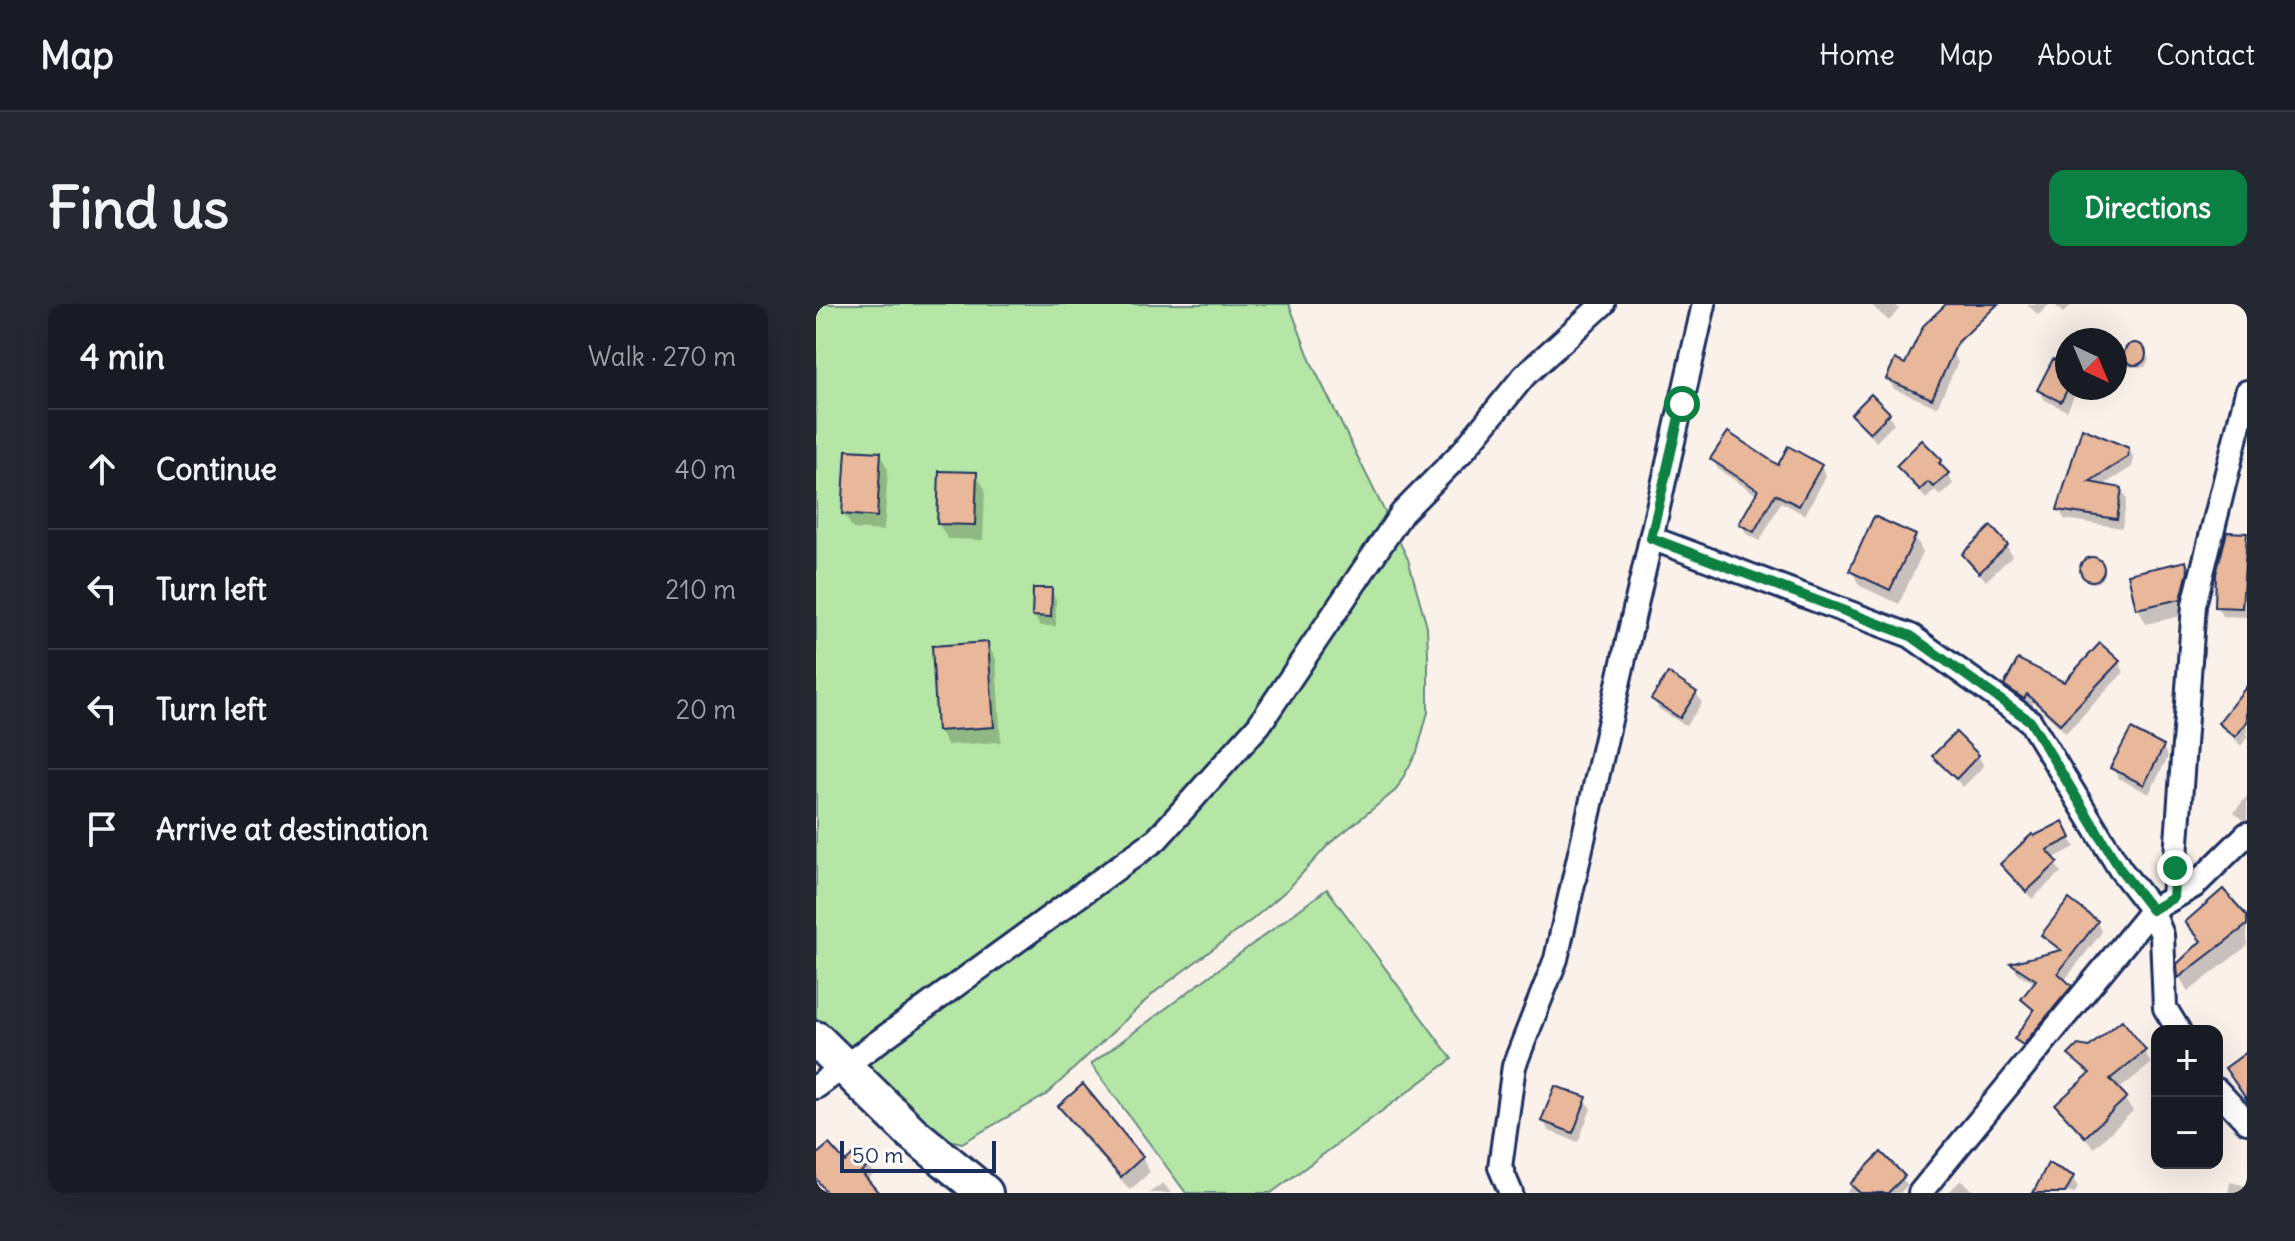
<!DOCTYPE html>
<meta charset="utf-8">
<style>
:root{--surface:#171b24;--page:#242831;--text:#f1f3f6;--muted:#9ea1a6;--line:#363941;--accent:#0b8043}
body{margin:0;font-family:Delius,sans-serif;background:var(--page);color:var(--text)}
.controls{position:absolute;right:24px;bottom:24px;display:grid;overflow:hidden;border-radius:16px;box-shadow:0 8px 32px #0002}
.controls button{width:72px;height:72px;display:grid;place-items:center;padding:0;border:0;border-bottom:2px solid var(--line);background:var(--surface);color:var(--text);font:40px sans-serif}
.compass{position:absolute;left:1239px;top:24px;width:72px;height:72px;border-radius:50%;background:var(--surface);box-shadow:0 8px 32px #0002;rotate:136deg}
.scale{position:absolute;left:24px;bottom:20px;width:156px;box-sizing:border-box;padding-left:8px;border:4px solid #1b2f5e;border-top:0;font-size:22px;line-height:28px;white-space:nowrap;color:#1b2f5e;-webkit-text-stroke:6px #fff;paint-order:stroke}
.stop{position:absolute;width:24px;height:24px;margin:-18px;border:6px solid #0b8043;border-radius:50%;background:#fff}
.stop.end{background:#0b8043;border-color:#fff;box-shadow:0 2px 8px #0008}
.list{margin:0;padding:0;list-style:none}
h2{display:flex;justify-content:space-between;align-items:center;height:104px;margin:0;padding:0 32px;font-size:34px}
h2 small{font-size:26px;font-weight:400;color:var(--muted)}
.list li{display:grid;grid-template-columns:52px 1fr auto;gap:24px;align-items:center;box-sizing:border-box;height:120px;padding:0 32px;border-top:2px solid var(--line)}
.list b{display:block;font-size:30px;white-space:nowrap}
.list em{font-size:26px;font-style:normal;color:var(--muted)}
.icon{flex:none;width:44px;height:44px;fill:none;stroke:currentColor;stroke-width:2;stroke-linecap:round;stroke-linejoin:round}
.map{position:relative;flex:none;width:1431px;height:889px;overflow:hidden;border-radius:16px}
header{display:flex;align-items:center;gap:48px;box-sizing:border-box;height:112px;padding:0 40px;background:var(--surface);border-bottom:2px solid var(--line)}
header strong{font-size:38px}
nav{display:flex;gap:44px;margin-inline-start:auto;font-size:28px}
.intro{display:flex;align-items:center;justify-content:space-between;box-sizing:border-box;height:192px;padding:0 48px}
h1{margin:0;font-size:56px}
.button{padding:20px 36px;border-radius:16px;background:var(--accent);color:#fff;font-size:28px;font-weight:700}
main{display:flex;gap:48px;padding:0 48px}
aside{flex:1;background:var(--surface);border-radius:16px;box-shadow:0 8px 32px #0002}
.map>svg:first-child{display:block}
.green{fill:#b6e6a5;stroke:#688a82;stroke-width:2}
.shadow{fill:#0003}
.building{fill:#e9b79a;stroke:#1b2f5e;stroke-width:2}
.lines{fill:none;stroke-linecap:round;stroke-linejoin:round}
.minor-casing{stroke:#1b2f5e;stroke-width:28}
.highway-casing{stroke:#1b2f5e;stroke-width:40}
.minor{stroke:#fff;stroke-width:22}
.highway{stroke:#fff;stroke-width:34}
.route{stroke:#0b8043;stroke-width:10}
</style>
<header>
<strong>Map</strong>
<nav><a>Home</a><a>Map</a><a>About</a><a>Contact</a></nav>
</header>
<div class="intro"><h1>Find us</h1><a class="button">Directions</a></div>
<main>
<aside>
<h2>4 min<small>Walk · 270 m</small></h2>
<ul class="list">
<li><svg class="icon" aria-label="ahead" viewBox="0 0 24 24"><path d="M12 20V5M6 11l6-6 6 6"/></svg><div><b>Continue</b></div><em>40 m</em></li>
<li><svg class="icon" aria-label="left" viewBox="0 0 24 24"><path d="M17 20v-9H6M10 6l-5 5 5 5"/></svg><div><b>Turn left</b></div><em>210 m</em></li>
<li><svg class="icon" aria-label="left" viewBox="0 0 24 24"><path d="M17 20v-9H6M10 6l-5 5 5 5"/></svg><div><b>Turn left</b></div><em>20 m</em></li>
<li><svg class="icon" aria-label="arrive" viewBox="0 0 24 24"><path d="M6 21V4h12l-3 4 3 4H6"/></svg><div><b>Arrive at destination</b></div></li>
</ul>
</aside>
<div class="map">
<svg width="1431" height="889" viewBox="0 0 1431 889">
<rect width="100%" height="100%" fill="#fbf1eb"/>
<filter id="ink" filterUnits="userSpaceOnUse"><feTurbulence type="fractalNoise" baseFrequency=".0125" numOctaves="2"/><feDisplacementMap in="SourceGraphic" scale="16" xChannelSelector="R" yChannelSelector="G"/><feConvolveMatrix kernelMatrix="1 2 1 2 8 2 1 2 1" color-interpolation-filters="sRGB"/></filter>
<g filter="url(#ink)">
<g class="green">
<path d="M0 0H473L495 58 592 255 611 323 612 349V408L601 448 580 486 513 540 472 585 437 615 339 688 230 791 146 839 98 828 0 733Z"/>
<path d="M511 585 636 755 455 889H370L275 760Z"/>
</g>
<g class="shadow">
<path d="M1054 0H1080L1083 5 1073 17Z"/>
<path d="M1132 0H1170L1137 50 1142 58 1121 103 1078 85 1072 75 1090 62Z"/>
<path d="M1211 0H1234L1222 11Z"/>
<path d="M1238 0H1257L1247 9Z"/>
<path d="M1320 41 1333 55 1329 63H1313L1311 59 1314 43Z"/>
<path d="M1251 64V84H1262L1251 107 1229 96 1223 86Z"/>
<path d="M1037 110H1073L1078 120 1060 138Z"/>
<path d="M1267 126 1312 144 1318 154 1316 163 1286 182 1305 185 1311 195 1306 224 1248 215 1243 205Z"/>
<path d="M64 150 72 165 68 227 37 225 28 210Z"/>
<path d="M896 155 963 164 1005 162 1010 172 989 211 965 198 944 237 931 230 925 220 941 191 902 165Z"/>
<path d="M1125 157 1137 180 1124 192 1119 186 1110 195 1082 162Z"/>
<path d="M160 170 169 185 167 236 132 235 123 220Z"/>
<path d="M1412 230 1431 231V313L1406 312 1401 302Z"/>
<path d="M1099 232 1107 248 1083 300 1044 282 1035 266Z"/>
<path d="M1191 242 1196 252 1170 277 1148 251Z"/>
<circle cx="1277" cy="268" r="11"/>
<path d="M1369 259 1378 275 1373 310 1330 320 1322 304Z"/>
<path d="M235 286 240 296V322H224L218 312Z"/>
<path d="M171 340 180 355 185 438 131 441 123 426Z"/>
<path d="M1303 358 1308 368 1250 429 1217 398 1214 404 1196 391 1190 381H1248Z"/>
<path d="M880 389 886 399 870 422 843 405 837 395Z"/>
<path d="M1431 401V434L1425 442 1404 419Z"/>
<path d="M1347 443 1352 453 1333 490 1302 474 1297 464Z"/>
<path d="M1119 452H1162L1168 462 1147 483Z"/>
<path d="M1431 492V519L1418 508Z"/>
<path d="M1246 520 1259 543 1236 555 1245 568 1216 595 1186 561 1218 535Z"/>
<path d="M1253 598 1281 619 1286 628 1248 677 1260 692 1213 749 1201 735 1218 709 1207 695 1220 680 1201 669 1197 661 1244 649 1228 632Z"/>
<path d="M1431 615V642L1372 688 1364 674 1363 661 1385 639 1372 619Z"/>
<path d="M1328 747 1335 760 1302 786 1317 807 1278 844 1242 802 1273 773 1255 751Z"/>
<path d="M769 795 775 805 762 838 733 827 727 817Z"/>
<path d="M244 802 326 854 334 868 314 886 252 816Z"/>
<path d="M1065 851 1092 881 1084 889H1030Z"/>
<path d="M0 853 29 861H53L58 870 50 877 61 889H11L0 875Z"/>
<path d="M1256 873 1262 883 1259 889H1219Z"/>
<path d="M1145 876 1159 889H1132Z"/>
<path d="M1414 878 1431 882V889H1412Z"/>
<path d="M347 879 355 889H333Z"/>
</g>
<g class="building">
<path d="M1130 0H1182L1141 39 1116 95 1070 75 1079 55 1089 60 1107 22Z"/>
<circle cx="1319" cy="50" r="11"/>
<path d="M1237 55 1251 61V86L1245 98 1221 86Z"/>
<path d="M1055 90 1074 109 1054 129 1035 110Z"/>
<path d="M1266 124 1313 144 1312 153 1273 178 1306 184 1301 215 1241 206Z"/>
<path d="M912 128 962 161 972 142 1006 161 983 202 959 190 938 228 923 220 942 186 894 155Z"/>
<path d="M1106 136 1126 156 1123 159 1133 169 1118 183 1112 178 1104 186 1080 162Z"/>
<path d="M30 146 65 148 61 213 26 210Z"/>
<path d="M123 167 161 168 159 221 121 220Z"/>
<path d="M1058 212 1100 231 1074 286 1033 267Z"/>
<path d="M1175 222 1192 241 1163 269 1146 250Z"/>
<path d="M1411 228 1431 229 1426 304 1399 303 1400 270Z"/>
<circle cx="1276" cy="265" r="12"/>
<path d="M1370 257 1372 267 1365 295 1320 305 1312 270Z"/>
<path d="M217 284H236L235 313 216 312Z"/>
<path d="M172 338 178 423 121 427 116 342Z"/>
<path d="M1284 339 1304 357 1244 420 1211 390 1208 395 1188 381 1202 355 1248 378Z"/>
<path d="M852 369 881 388 864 414 835 395Z"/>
<path d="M1431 382V418L1419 433 1402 419Z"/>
<path d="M1315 425 1348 442 1328 481 1294 464Z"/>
<path d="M1140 428 1163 451 1140 475 1116 452Z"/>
<path d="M1247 517 1255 534 1231 546 1242 558 1210 588 1184 560 1216 530 1218 532Z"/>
<path d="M1407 585 1431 612V621L1362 674 1361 660 1385 637 1369 618Z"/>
<path d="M1253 595 1282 617 1242 669 1256 682 1207 741 1198 735 1218 706 1205 695 1220 676 1194 659 1245 646 1225 631Z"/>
<path d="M1306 716 1330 746 1294 775 1311 793 1269 833 1239 801 1274 769 1252 751 1262 741 1273 743Z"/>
<path d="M1431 748V796L1409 764Z"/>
<path d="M267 780 327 853 305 873 242 802Z"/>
<path d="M739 782 771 793 757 829 725 817Z"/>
<path d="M13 840 29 858 44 846 55 860 45 868 63 889H11L0 875V851Z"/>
<path d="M1065 848 1089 872 1072 889H1044L1034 880Z"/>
<path d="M1232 859 1258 872 1249 889H1217Z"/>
</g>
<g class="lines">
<defs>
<g id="minor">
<path d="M835 234 1095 332 1214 417 1304 565 1336 606 1104 889"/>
<path d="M1357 594 1378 301 1431 88"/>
<path d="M1363 727 1349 704 1346 631 1336 606 1378 582 1431 530"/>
<path d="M0 783 341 535 443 421 586 209 647 147 708 72 787 0"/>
<path d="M1401 786 1431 818"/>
<path d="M695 889 684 863 698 762 740 655 888 0"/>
</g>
<path id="highway" d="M0 735 96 829 169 889"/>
</defs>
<use href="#minor" class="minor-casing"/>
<use href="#highway" class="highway-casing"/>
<use href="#minor" class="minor"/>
<use href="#highway" class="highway"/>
</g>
</g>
<g class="lines" filter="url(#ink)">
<path class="route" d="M866 100 835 234 1095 332 1214 417 1304 565 1336 606 1357 594 1359 564"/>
</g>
</svg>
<div class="controls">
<button>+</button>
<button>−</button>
</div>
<svg class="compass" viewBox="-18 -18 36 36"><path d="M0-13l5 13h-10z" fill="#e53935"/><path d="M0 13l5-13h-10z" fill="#9ea1a6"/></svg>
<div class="scale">50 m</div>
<div class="stop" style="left:866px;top:100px"></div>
<div class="stop end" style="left:1359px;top:564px"></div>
</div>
</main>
